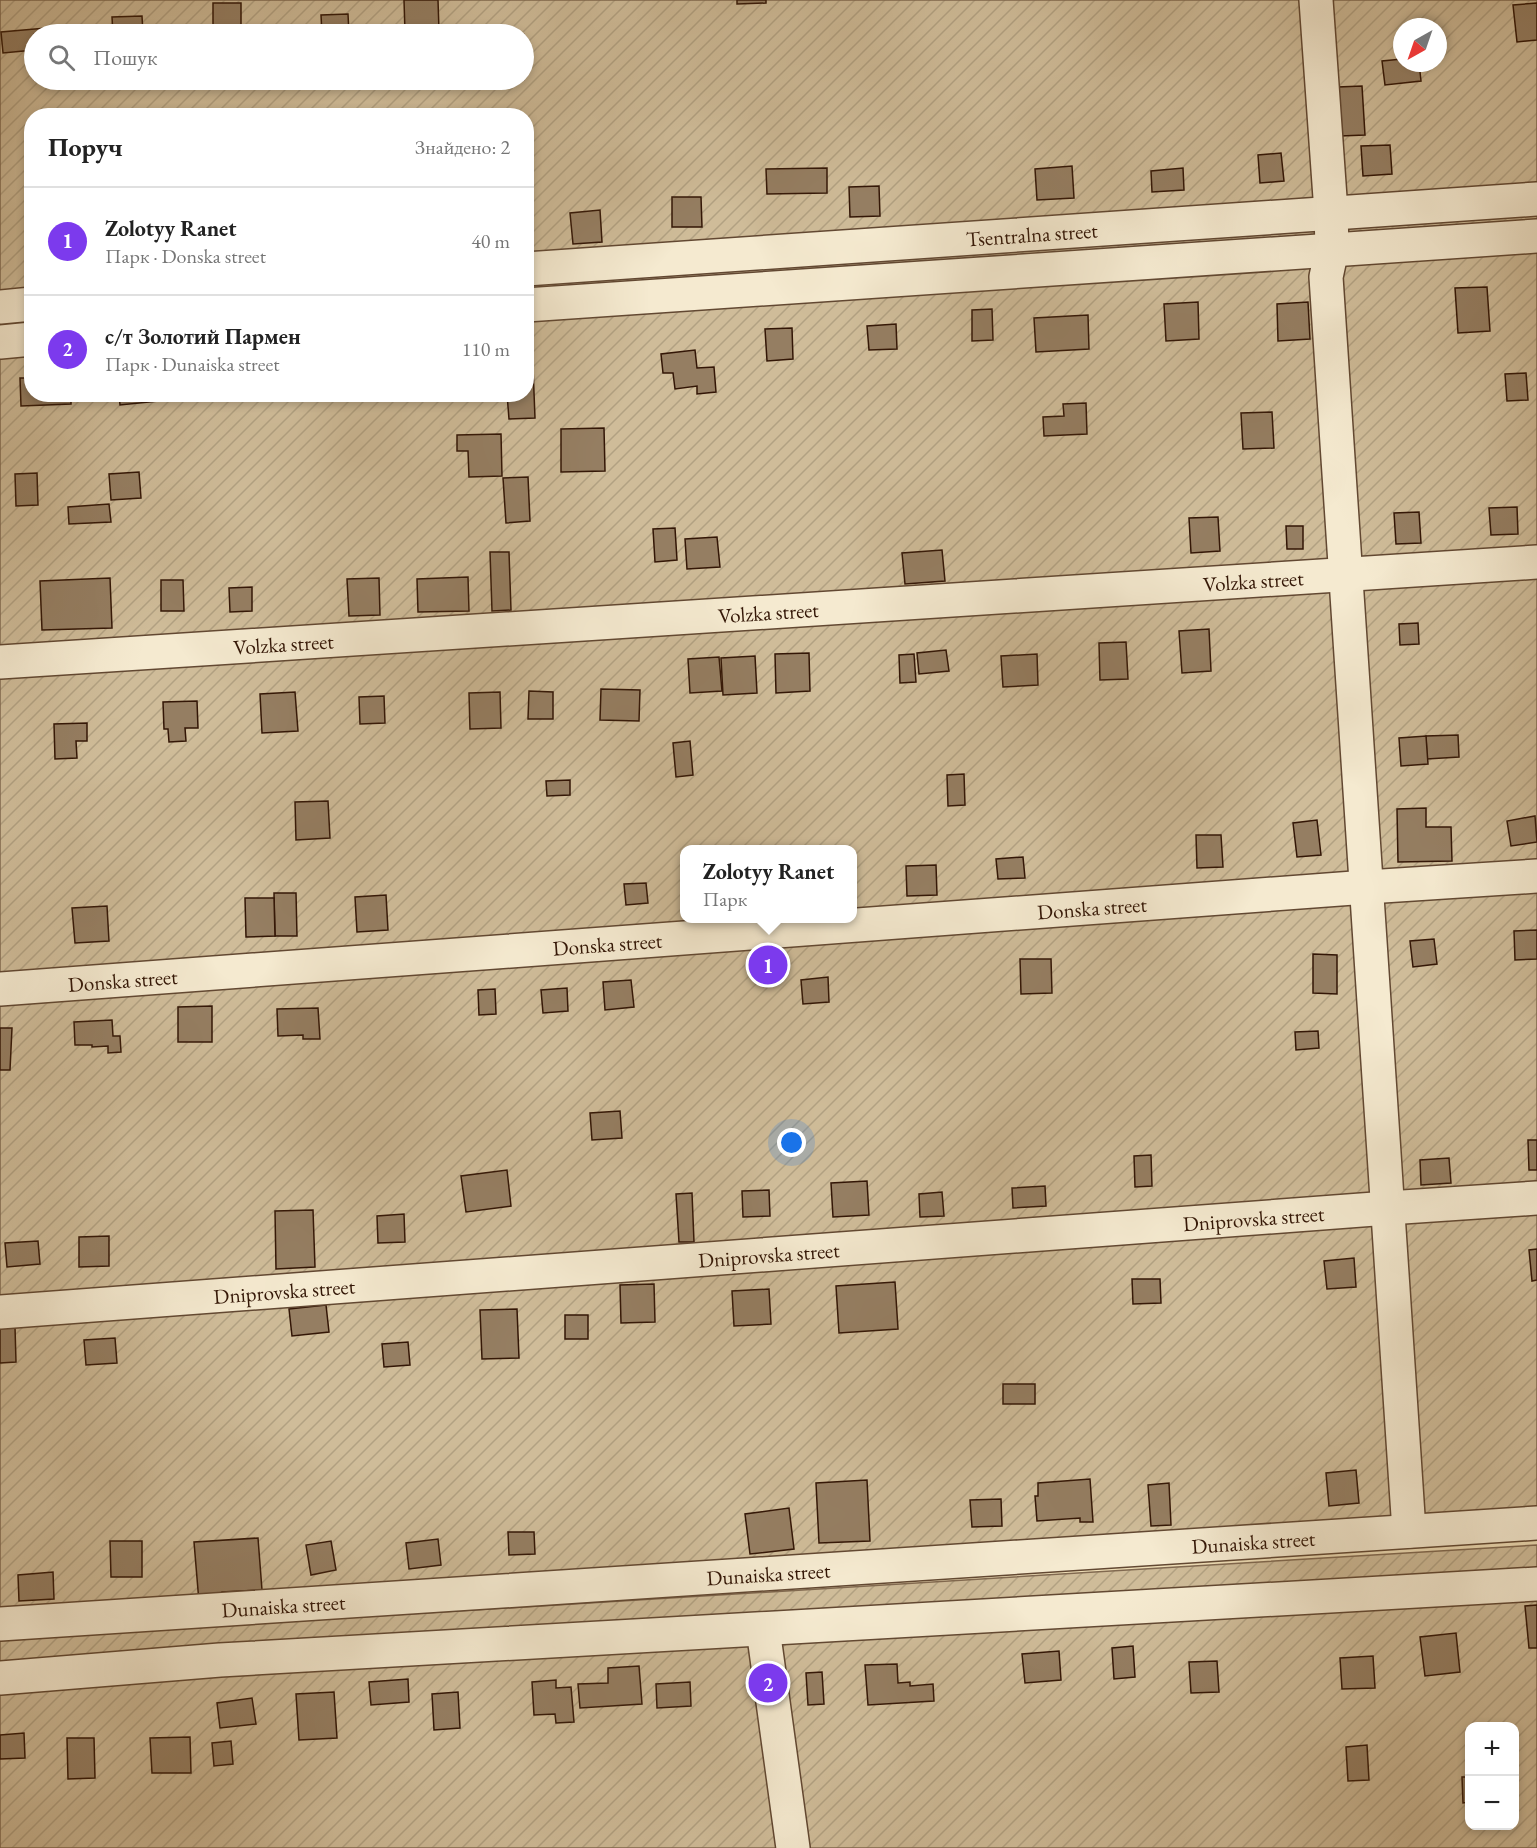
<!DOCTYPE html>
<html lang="uk">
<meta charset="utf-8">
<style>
:root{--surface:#fff;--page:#f6f6f6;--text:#222;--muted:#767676;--line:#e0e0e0;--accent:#7c3aed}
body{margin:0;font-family:"EB Garamond",serif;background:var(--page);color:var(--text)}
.controls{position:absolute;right:18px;bottom:18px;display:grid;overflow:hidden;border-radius:12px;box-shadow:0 3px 9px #0003}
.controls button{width:54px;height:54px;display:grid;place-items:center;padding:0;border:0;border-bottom:2px solid var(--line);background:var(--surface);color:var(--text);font:30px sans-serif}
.compass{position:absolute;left:1393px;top:18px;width:54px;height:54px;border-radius:50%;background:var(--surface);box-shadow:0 3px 9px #0003;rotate:220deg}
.you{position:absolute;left:792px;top:1143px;width:21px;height:21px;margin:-15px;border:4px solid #fff;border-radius:50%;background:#1a73e8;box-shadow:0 0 0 9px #1a73e833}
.badge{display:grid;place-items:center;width:39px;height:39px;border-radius:50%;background:var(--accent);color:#fff;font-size:20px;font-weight:700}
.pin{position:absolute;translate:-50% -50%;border:3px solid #fff;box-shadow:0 2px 6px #0006}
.popup{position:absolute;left:680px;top:845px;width:177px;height:78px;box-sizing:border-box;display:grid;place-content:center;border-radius:12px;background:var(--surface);filter:drop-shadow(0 2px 4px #0005);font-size:20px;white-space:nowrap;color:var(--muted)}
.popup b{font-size:22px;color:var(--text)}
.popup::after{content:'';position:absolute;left:50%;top:100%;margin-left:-12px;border:12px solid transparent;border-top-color:var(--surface)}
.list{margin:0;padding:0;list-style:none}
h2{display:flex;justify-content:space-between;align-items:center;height:78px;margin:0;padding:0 24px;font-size:26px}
h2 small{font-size:20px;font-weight:400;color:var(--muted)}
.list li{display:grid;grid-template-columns:39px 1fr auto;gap:18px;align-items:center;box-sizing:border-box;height:108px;padding:0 24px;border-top:2px solid var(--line)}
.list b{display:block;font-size:22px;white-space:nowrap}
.list p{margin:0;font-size:20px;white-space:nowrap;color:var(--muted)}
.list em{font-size:20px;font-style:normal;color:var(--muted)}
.icon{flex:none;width:33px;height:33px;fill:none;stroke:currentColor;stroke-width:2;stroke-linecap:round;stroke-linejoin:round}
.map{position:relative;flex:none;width:1537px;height:1848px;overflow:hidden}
.search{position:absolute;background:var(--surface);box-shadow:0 3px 9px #0003;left:24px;top:24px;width:510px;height:66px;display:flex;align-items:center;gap:15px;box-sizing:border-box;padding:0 21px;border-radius:33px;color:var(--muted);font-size:22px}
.panel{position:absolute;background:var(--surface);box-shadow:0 3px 9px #0003;left:24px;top:108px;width:510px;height:294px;border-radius:24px}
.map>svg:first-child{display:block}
.garden{fill:url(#garden-furrows);stroke:#816950;stroke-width:1.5;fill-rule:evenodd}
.building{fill:#957e62;stroke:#331606;stroke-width:1.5}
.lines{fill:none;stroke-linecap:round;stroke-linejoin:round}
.minor-casing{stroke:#624832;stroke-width:36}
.minor{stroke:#f5ead0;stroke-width:33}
.labels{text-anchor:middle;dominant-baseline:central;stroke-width:5;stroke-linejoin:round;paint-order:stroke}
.street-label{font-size:21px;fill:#331606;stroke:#f5ead0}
</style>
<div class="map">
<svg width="1537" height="1848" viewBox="0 0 1537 1848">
<defs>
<pattern id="garden-furrows" width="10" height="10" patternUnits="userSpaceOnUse" patternTransform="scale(1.5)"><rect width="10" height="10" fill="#cfbc99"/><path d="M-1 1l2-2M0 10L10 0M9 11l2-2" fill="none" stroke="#b2a182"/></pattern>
</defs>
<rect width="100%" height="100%" fill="#efdeb7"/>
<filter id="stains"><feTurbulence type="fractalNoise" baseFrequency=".00333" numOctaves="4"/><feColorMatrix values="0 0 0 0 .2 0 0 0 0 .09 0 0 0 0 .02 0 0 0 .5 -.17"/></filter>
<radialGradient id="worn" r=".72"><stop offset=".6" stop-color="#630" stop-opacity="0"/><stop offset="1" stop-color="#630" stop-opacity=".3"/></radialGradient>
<g class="garden">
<path d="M0 0H1537V1536L0 1636ZM1402 27H1438V63H1402ZM34 34H524V80H34ZM32 116H526V394H32ZM684 850H852V918H684Z"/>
<path d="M1537 1545V1848H0V1639ZM1470 1726H1514V1826H1470Z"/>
</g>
<g class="building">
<path d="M404 0H438L439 31 405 32Z"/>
<path d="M737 0H766V3L737 4Z"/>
<rect x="213" y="3" width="28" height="31"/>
<path d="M1537 3V40L1517 42 1513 5Z"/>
<path d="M348 14 349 34H322L321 15Z"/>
<path d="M142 16 143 34H113L112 17Z"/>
<path d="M46 28 47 34H34V50L3 53 1 32Z"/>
<path d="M1402 59V63H1419L1421 81 1385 85 1382 61Z"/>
<path d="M1362 86 1365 135 1340 136 1338 87Z"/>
<path d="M1390 145 1392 174 1363 176 1361 146Z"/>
<path d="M1281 153 1284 181 1260 183 1258 155Z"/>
<path d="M1072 166 1074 198 1037 200 1035 169Z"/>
<path d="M827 168V193L767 194 766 169Z"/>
<path d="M1183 168 1184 190 1152 192 1151 171Z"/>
<path d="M879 186 880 216 850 217 849 187Z"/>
<path d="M672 197H701L702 227H672Z"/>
<path d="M526 204H528L530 231 526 232Z"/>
<path d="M600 210 602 242 573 244 570 213Z"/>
<path d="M28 227H32V262H30Z"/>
<path d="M1487 287 1490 331 1458 333 1455 288Z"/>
<path d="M1198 302 1199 339 1166 341 1164 304Z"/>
<path d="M1308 302 1310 339 1278 341 1277 304Z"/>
<path d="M992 309 993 340 972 341V310Z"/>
<path d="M1088 315 1089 349 1036 352 1034 318Z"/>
<path d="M896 324 897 349 869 350 867 326Z"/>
<path d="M792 328 793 359 767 361 765 329Z"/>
<path d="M695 350 697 368 714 367 716 392 697 394V386L675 389 673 373H663L661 354Z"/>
<path d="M526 367H533L535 418 509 419 507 394H526Z"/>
<path d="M1526 373 1528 400 1507 401 1505 374Z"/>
<path d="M20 378H32V394H71V404L21 406Z"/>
<path d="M119 394H168V400L120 405Z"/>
<path d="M331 394H358V397L331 399Z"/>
<path d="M1086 403 1087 434 1044 436 1043 417 1064 416 1063 404Z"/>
<path d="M1272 412 1274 448 1243 449 1241 413Z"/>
<path d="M604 428 605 471 561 472V429Z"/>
<path d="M501 434 502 476 469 477 468 451H457V435Z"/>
<path d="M139 472 141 498 111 500 109 474Z"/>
<path d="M37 473 38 505 16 506 15 474Z"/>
<path d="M528 477 530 521 506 523 503 478Z"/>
<path d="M109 504 111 522 69 524 68 507Z"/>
<path d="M1517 507 1518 534 1491 535 1489 508Z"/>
<path d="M1419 512 1421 543 1396 544 1394 513Z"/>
<path d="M1218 517 1220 551 1191 553 1189 518Z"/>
<path d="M1286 526H1303V549H1287Z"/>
<path d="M675 528 677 560 655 562 653 529Z"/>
<path d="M717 537 720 567 687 569 685 539Z"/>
<path d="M942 550 945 581 905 584 902 553Z"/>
<path d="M490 552H509L511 610 492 611Z"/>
<path d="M468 577 469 611 418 612 417 579Z"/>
<path d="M110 578 112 628 42 630 40 581Z"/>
<path d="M379 578 380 615 349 616 347 579Z"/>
<path d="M161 580H183L184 611H161Z"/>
<path d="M252 587V611L230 612 229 588Z"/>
<path d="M1418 623 1419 644 1400 645 1399 624Z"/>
<path d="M1209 629 1211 671 1182 673 1179 631Z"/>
<path d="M1126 642 1128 679 1100 680 1099 643Z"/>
<path d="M946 650 949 671 919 674 917 653Z"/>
<path d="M809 653 810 691 776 693 775 654Z"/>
<path d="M914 654 916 682 900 683 899 655Z"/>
<path d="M1037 654 1038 685 1003 687 1001 656Z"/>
<path d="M755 656 757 693 723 695 721 658Z"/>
<path d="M719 657 722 691 690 693 688 659Z"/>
<path d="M601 689 640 690 639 721 600 720Z"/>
<path d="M529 691 553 692V719H528Z"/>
<path d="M295 692 298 731 262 733 260 694Z"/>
<path d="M500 692 501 728 470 729 469 693Z"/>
<path d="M384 696 385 723 360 724 359 697Z"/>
<path d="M197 701 198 728H185L186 741 169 742 168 729H164L163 702Z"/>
<path d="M87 723V741H76L77 758 55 759 54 724Z"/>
<path d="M1458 735 1459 757 1427 759 1426 736Z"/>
<path d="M1426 736 1428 764 1401 766 1399 738Z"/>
<path d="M690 741 693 775 676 777 673 743Z"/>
<path d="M964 774 965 805 948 806 947 775Z"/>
<path d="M570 780V795L547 796 546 781Z"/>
<path d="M328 801 330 838 296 840 295 802Z"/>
<path d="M1426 808V827H1451L1452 861 1398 862 1397 809Z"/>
<path d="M1535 816 1537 842 1511 846 1507 821Z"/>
<path d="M1317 820 1321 855 1297 857 1293 823Z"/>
<path d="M1196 835H1221L1223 867 1197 868Z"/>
<path d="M1023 857 1025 878 998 879 996 859Z"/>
<path d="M936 865 937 895 907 896 906 866Z"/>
<path d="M646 883 648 903 626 905 624 884Z"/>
<path d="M274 893H296L297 936H275Z"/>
<path d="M386 895 388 930 357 932 355 897Z"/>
<path d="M245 898H274L275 936 246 937Z"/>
<path d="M107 906 109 941 75 943 72 908Z"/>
<path d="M1537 930V959L1515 960 1514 931Z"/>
<path d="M1434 939 1437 964 1413 967 1410 941Z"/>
<path d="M1313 954 1337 955V994L1313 993Z"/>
<path d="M1020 959H1051L1052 993 1021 994Z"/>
<path d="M828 977 829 1002 803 1004 801 980Z"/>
<path d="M631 980 634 1007 605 1010 603 982Z"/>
<path d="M567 988 568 1011 543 1013 541 990Z"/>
<path d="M495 989 496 1014 479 1015 478 990Z"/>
<path d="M212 1006V1042H178V1007Z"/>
<path d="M318 1008 320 1039H303V1035L278 1036 277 1009Z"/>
<path d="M112 1020 113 1036H120L121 1052 108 1053V1046L92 1047V1045H75L74 1022Z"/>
<path d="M0 1028H12L10 1070H0Z"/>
<path d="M1318 1031 1319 1048 1296 1050 1295 1032Z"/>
<path d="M620 1111 622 1138 592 1140 590 1113Z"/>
<path d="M1528 1140H1537V1170H1529Z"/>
<path d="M1151 1155 1152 1186 1135 1187 1134 1156Z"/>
<path d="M1449 1158 1451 1183 1421 1185 1420 1160Z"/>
<path d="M507 1170 511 1206 466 1212 461 1176Z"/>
<path d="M867 1181 869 1215 833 1217 831 1183Z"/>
<path d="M1045 1186 1046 1206 1013 1208 1012 1188Z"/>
<path d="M769 1190 770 1216 743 1217 742 1191Z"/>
<path d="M942 1192 944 1216 920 1217 919 1194Z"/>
<path d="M692 1193 694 1242H679L676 1194Z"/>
<path d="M313 1210 315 1267 276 1269 275 1211Z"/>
<path d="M404 1214 405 1242 378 1243 377 1216Z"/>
<path d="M109 1236V1266L79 1267V1237Z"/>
<path d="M38 1241 40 1264 7 1267 5 1243Z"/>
<path d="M1537 1249V1280L1532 1281 1529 1250Z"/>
<path d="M1354 1258 1356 1287 1327 1289 1324 1261Z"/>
<path d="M1132 1279H1160L1161 1303 1133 1304Z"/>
<path d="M895 1282 898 1329 839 1333 836 1286Z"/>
<path d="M654 1284 655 1322 621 1323 620 1285Z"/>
<path d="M769 1289 771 1324 734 1326 732 1291Z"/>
<path d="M326 1305 329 1332 292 1336 289 1309Z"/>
<path d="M517 1309 519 1358 482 1359 480 1310Z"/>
<rect x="565" y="1315" width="23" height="24"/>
<path d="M15 1327 16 1362 0 1363V1328Z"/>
<path d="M115 1338 117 1363 86 1365 84 1340Z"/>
<path d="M408 1342 410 1365 384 1367 382 1344Z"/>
<rect x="1003" y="1384" width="32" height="20"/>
<path d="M1356 1470 1359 1503 1329 1506 1326 1473Z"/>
<path d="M1090 1479 1093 1522H1080V1518L1037 1521 1035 1496H1038V1483Z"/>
<path d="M867 1480 870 1541 819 1543 816 1483Z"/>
<path d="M1169 1483 1171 1525 1151 1526 1148 1485Z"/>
<path d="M1001 1499 1002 1526 972 1527 970 1500Z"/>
<path d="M789 1508 794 1549 750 1554 745 1514Z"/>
<path d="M508 1532H534L535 1554 509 1555Z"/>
<path d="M258 1538 262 1590 222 1592V1601L199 1602 194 1542Z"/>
<path d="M438 1539 441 1565 409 1569 406 1543Z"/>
<path d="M110 1541H142V1577H111Z"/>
<path d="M331 1541 336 1570 311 1575 306 1545Z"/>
<path d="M53 1572 54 1599 19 1601 18 1575Z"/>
<path d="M1537 1605V1648H1529L1525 1606Z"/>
<path d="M1456 1633 1460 1672 1425 1676 1420 1637Z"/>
<path d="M1133 1646 1135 1677 1114 1679 1112 1648Z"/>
<path d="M1059 1651 1061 1680 1025 1683 1022 1654Z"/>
<path d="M1373 1656 1375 1688 1342 1689 1340 1658Z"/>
<path d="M1217 1661 1219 1692 1191 1693 1189 1662Z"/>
<path d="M897 1664 898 1683 910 1682V1686L933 1684 934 1701 868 1705 865 1665Z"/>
<path d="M639 1666 642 1704 580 1708 578 1684 608 1683V1668Z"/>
<path d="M822 1672 824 1704 808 1705 806 1673Z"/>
<path d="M408 1679 409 1702 371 1705 369 1682Z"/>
<path d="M556 1680V1688L571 1687 574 1722 556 1723 555 1714 534 1715 532 1682Z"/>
<path d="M690 1682 691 1706 657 1708 656 1684Z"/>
<path d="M334 1692 337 1738 299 1740 296 1694Z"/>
<path d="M458 1692 460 1728 434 1730 432 1694Z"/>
<path d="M252 1698 256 1724 220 1728 217 1703Z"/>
<path d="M24 1733 25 1758 0 1759V1735Z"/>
<path d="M190 1737 191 1773H152L150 1738Z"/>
<path d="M67 1738H94L95 1778 68 1779Z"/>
<path d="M231 1741 233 1764 214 1766 212 1743Z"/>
<path d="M1367 1745 1369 1780 1348 1781 1346 1747Z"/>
<path d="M1462 1777H1470V1802L1463 1803Z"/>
</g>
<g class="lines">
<defs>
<g id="minor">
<path d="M1316 0 1331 212 1332 249 1326 277 1409 1531"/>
<path id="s1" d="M526 269 1537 199"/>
<path d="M526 305 1537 236"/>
<path d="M0 307 32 304"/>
<path d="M0 342 32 339"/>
<path id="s2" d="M0 662 1537 562"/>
<path id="s3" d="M0 989 1367 887 1537 876"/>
<path id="s4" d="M0 1312 1388 1208 1537 1198"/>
<path id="s5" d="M0 1624 1537 1523"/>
<path d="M763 1629 793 1848"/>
<path d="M0 1678 220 1660 1537 1584"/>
</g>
</defs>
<use href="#minor" class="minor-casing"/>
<use href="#minor" class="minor"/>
</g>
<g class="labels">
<g class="street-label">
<text stroke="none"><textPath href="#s1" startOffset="507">Tsentralna street</textPath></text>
<text stroke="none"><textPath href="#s2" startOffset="1256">Volzka street</textPath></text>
<text stroke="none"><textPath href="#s2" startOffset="770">Volzka street</textPath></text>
<text stroke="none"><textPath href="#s2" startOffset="284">Volzka street</textPath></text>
<text stroke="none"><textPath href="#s3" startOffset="1095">Donska street</textPath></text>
<text stroke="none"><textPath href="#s3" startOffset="609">Donska street</textPath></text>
<text stroke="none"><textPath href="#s3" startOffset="123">Donska street</textPath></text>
<text stroke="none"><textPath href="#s4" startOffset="1257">Dniprovska street</textPath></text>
<text stroke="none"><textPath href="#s4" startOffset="771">Dniprovska street</textPath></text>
<text stroke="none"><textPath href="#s4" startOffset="285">Dniprovska street</textPath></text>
<text stroke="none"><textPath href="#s5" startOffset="1256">Dunaiska street</textPath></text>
<text stroke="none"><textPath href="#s5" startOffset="770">Dunaiska street</textPath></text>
<text stroke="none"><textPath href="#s5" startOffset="284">Dunaiska street</textPath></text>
</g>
</g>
<rect width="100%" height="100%" filter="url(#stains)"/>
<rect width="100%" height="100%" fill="url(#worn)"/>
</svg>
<div class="controls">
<button>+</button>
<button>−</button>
</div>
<svg class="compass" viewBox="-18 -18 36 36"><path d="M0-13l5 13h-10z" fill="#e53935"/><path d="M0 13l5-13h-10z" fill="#767676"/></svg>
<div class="you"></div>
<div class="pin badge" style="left:768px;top:965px">1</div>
<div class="popup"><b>Zolotyy Ranet</b>Парк</div>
<div class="pin badge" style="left:768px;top:1683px">2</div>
<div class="search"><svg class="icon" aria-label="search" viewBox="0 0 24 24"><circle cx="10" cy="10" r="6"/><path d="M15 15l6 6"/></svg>Пошук</div>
<section class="panel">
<h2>Поруч<small>Знайдено: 2</small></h2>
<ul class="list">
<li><span class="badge">1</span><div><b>Zolotyy Ranet</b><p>Парк · Donska street</p></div><em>40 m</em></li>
<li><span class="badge">2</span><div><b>с/т Золотий Пармен</b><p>Парк · Dunaiska street</p></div><em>110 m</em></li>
</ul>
</section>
</div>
